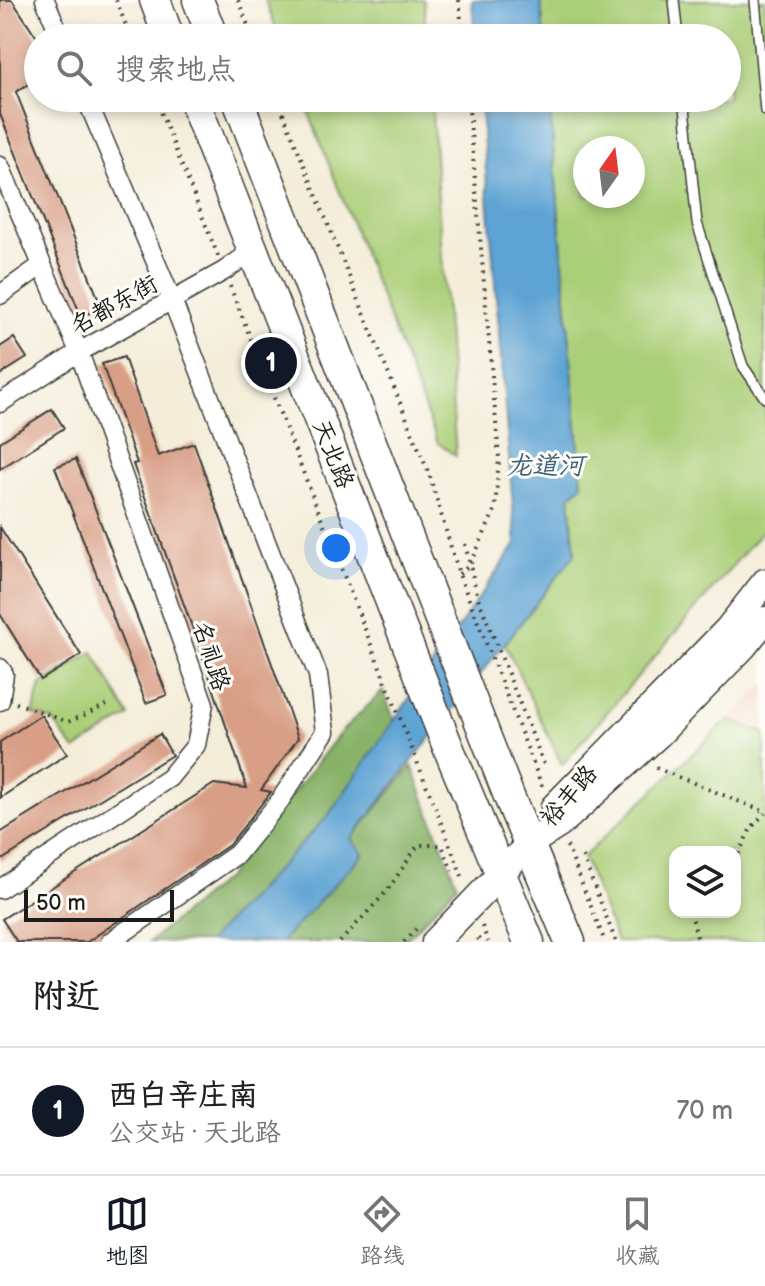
<!DOCTYPE html>
<html lang="zh">
<meta charset="utf-8">
<style>
:root{--surface:#fff;--page:#f2f2f2;--text:#202124;--muted:#757577;--line:#e0e0e0;--accent:#111827}
body{margin:0;font-family:"Balsamiq Sans","LXGW WenKai TC",sans-serif;background:var(--page);color:var(--text)}
.controls{position:absolute;right:24px;bottom:24px;display:grid;overflow:hidden;border-radius:16px;box-shadow:0 4px 12px #0003}
.controls button{width:72px;height:72px;display:grid;place-items:center;padding:0;border:0;border-bottom:2px solid var(--line);background:var(--surface);color:var(--text);font:40px sans-serif}
.compass{position:absolute;left:573px;top:136px;width:72px;height:72px;border-radius:50%;background:var(--surface);box-shadow:0 4px 12px #0003;rotate:14deg}
.scale{position:absolute;left:24px;bottom:20px;width:150px;box-sizing:border-box;padding-left:8px;border:4px solid #1c1c1c;border-top:0;font-size:22px;line-height:28px;white-space:nowrap;color:#1c1c1c;-webkit-text-stroke:6px #fdfcf7;paint-order:stroke}
.you{position:absolute;left:336px;top:548px;width:28px;height:28px;margin:-20px;border:6px solid #fff;border-radius:50%;background:#1a73e8;box-shadow:0 0 0 12px #1a73e833}
.badge{display:grid;place-items:center;width:52px;height:52px;border-radius:50%;background:var(--accent);color:#fff;font-size:26px;font-weight:700}
.pin{position:absolute;translate:-50% -50%;border:4px solid #fff;box-shadow:0 2px 8px #0006}
.list{margin:0;padding:0;list-style:none}
h2{display:flex;justify-content:space-between;align-items:center;height:104px;margin:0;padding:0 32px;font-size:34px}
h2 small{font-size:26px;font-weight:400;color:var(--muted)}
.list li{display:grid;grid-template-columns:52px 1fr auto;gap:24px;align-items:center;box-sizing:border-box;height:128px;padding:0 32px;border-top:2px solid var(--line)}
.list b{display:block;font-size:30px;white-space:nowrap}
.list p{margin:0;font-size:26px;white-space:nowrap;color:var(--muted)}
.list em{font-size:26px;font-style:normal;color:var(--muted)}
.icon{flex:none;width:44px;height:44px;fill:none;stroke:currentColor;stroke-width:2;stroke-linecap:round;stroke-linejoin:round}
.map{position:relative;flex:none;width:765px;height:942px;overflow:hidden}
.search{position:absolute;background:var(--surface);box-shadow:0 4px 12px #0003;left:24px;right:24px;top:24px;height:88px;display:flex;align-items:center;gap:20px;box-sizing:border-box;padding:0 28px;border-radius:44px;color:var(--muted);font-size:30px}
.sheet{height:232px;background:var(--surface)}
nav{display:flex;justify-content:space-around;align-items:center;box-sizing:border-box;height:112px;border-top:2px solid var(--line);background:var(--surface);font-size:22px;color:var(--muted)}
nav a{display:grid;justify-items:center;gap:4px}
nav .on{color:var(--accent)}
.map>svg:first-child{display:block}
.built{fill:#f1d5bd}
.green{fill:#abcf78;stroke:#64764a;stroke-width:2;fill-rule:evenodd}
.forest{fill:#88b268;stroke:#526742;stroke-width:2}
.water{fill:#5da3d3;stroke:#3c6078;stroke-width:2}
.building{fill:#d99f86}
.lines{fill:none;stroke-linecap:round;stroke-linejoin:round}
.lane-casing{stroke:#3c3b38;stroke-width:12}
.street-casing{stroke:#3c3b38;stroke-width:21}
.secondary-casing{stroke:#3c3b38;stroke-width:29}
.primary-casing{stroke:#3c3b38;stroke-width:33}
.path{stroke:#3c3b38;stroke-width:4;stroke-dasharray:2 6;stroke-linecap:butt}
.lane{stroke:#fff;stroke-width:9}
.street{stroke:#fff;stroke-width:18}
.secondary{stroke:#fff;stroke-width:26}
.primary{stroke:#fff;stroke-width:30}
.labels{text-anchor:middle;dominant-baseline:central;stroke-width:6;stroke-linejoin:round;paint-order:stroke}
.street-label{font-size:24px;fill:#1c1c1c;stroke:#fdfcf7}
.water-label{font-size:26px;font-style:italic;fill:#3c6078;stroke:#fdfcf7}
</style>
<div class="map">
<svg width="765" height="942" viewBox="0 0 765 942">
<rect width="100%" height="100%" fill="#fdfcf7"/>
<filter id="ink" filterUnits="userSpaceOnUse"><feTurbulence type="fractalNoise" baseFrequency=".0125" numOctaves="2"/><feDisplacementMap in="SourceGraphic" scale="16" xChannelSelector="R" yChannelSelector="G"/><feConvolveMatrix kernelMatrix="1 2 1 2 8 2 1 2 1" color-interpolation-filters="sRGB"/></filter>
<filter id="wash" filterUnits="userSpaceOnUse"><feTurbulence type="fractalNoise" baseFrequency=".006" numOctaves="4" result="noise"/><feDisplacementMap in="SourceGraphic" scale="32" xChannelSelector="R" yChannelSelector="G"/><feGaussianBlur stdDeviation="1.8" result="paint"/><feColorMatrix in="noise" values="0 0 0 0 0 0 0 0 0 0 0 0 0 0 0 0 0 1.4 0 .05"/><feComposite in="paint" operator="in"/></filter>
<g filter="url(#wash)">
<rect width="100%" height="100%" fill="#f4edd9"/>
<path class="built" d="M765 683V733L728 720Z"/>
<g class="green">
<path d="M265 0H424L426 38H280Z"/>
<path d="M541 0H765V528L562 765 505 644 575 554 570 496 582 485 549 98H727V38H544ZM585 148H633V196H585Z"/>
<path d="M303 98H431L456 456 438 443Z"/>
<path d="M93 652 129 716 75 750 53 721 33 714 41 685Z"/>
<path d="M728 720 765 733V942H617L583 857ZM675 852H735V912H675Z"/>
</g>
<g class="forest">
<path d="M383 691 395 722 328 816 208 942H149L227 877 341 732Z"/>
<path d="M412 766 457 885 404 942H281L363 854 351 839Z"/>
</g>
<g class="water">
<path d="M472 0H541L544 38H475Z"/>
<path d="M480 98H549L582 485 570 496 575 554 351 839 363 854 281 942H208L328 816 516 544Z"/>
</g>
<g id="blocks">
<g class="building">
<path d="M0 0H12L38 39V78L16 92 102 308 81 316 0 114Z"/>
<path d="M14 338 27 358 0 375V347Z"/>
<path d="M124 357 158 456 194 443 298 738 261 790 271 792 229 845 87 942H17L2 919 214 784 247 788 199 646 133 464 137 463 102 364Z"/>
<path d="M52 409 64 428 0 469V442Z"/>
<path d="M76 459 167 695 146 703 55 467Z"/>
<path d="M0 527 81 655 41 680 0 614Z"/>
<path d="M41 715 67 754 0 798V742Z"/>
<path d="M160 734 172 755 0 861V833Z"/>
</g>
</g>
</g>
<g filter="url(#ink)">
<use href="#blocks" fill-opacity="0" stroke="#3c3b38" stroke-width="2"/>
<g class="lines">
<defs>
<g id="lane">
<path d="M674 0 678 38"/>
<path d="M755 0 765 111"/>
<path d="M684 98 697 223 743 366 765 398"/>
</g>
<g id="street">
<path d="M45 0 61 38"/>
<path d="M86 98 172 300 318 675 325 732 279 802 237 854 110 942"/>
<path d="M0 166 79 352 204 704 196 745 169 778 0 889"/>
<path d="M0 295 42 265"/>
<path d="M0 403 79 352 224 271 252 251"/>
<path d="M0 668 4 674 0 701"/>
</g>
<g id="secondary">
<path d="M554 807 728 629 765 582"/>
<path d="M435 942 530 843 559 825 659 734 743 647 765 620"/>
</g>
<g id="primary">
<path d="M155 0 169 38"/>
<path d="M198 0 213 38"/>
<path d="M193 98 446 742 529 942"/>
<path d="M237 98 510 799 570 942"/>
</g>
</defs>
<use href="#lane" class="lane-casing"/>
<use href="#street" class="street-casing"/>
<use href="#secondary" class="secondary-casing"/>
<use href="#primary" class="primary-casing"/>
<g class="path">
<path d="M116 0 131 38"/>
<path d="M238 0 253 38"/>
<path d="M459 0 463 38"/>
<path d="M155 98 218 256"/>
<path d="M277 98 429 474 459 574 542 786"/>
<path d="M230 286 464 881"/>
<path d="M465 544 478 598 545 767"/>
<path d="M459 574 470 565 495 510 499 457 468 98"/>
<path d="M16 703 68 722 107 705"/>
<path d="M656 768 765 812"/>
<path d="M567 846 605 942"/>
<path d="M583 857 616 942"/>
<path d="M735 861 751 828 765 813"/>
<path d="M691 912 698 942"/>
<path d="M482 926 488 942"/>
<path d="M478 938 480 942"/>
<path d="M340 942 387 891 418 845H442L452 871"/>
<path d="M404 942 416 929"/>
</g>
<use href="#lane" class="lane"/>
<use href="#street" class="street"/>
<use href="#secondary" class="secondary"/>
<use href="#primary" class="primary"/>
</g>
</g>
<g class="labels">
<g class="street-label">
<text transform="translate(114 305) rotate(-29)">名都东街</text>
<text transform="translate(333 454) rotate(68)">天北路</text>
<text transform="translate(211 656) rotate(72)">名礼路</text>
<text transform="translate(569 796) rotate(-49)">裕丰路</text>
</g>
<g class="water-label">
<text x="545" y="466">龙道河</text>
</g>
</g>
</svg>
<div class="controls">
<button><svg class="icon" aria-label="layers" viewBox="0 0 24 24"><path d="M12 4l9 5-9 5-9-5zM3 14l9 5 9-5"/></svg></button>
</div>
<svg class="compass" viewBox="-18 -18 36 36"><path d="M0-13l5 13h-10z" fill="#e53935"/><path d="M0 13l5-13h-10z" fill="#757577"/></svg>
<div class="scale">50 m</div>
<div class="you"></div>
<div class="pin badge" style="left:271px;top:363px">1</div>
<div class="search"><svg class="icon" aria-label="search" viewBox="0 0 24 24"><circle cx="10" cy="10" r="6"/><path d="M15 15l6 6"/></svg>搜索地点</div>
</div>
<section class="sheet">
<h2>附近<small></small></h2>
<ul class="list">
<li><span class="badge">1</span><div><b>西白辛庄南</b><p>公交站 · 天北路</p></div><em>70 m</em></li>
</ul>
</section>
<nav>
<a class="on"><svg class="icon" aria-label="map" viewBox="0 0 24 24"><path d="M3 6l6-2 6 2 6-2v14l-6 2-6-2-6 2zM9 4v14M15 6v14"/></svg>地图</a>
<a><svg class="icon" aria-label="directions" viewBox="0 0 24 24"><path d="M12 3l9 9-9 9-9-9zM9 14v-3h6M13 9l2 2-2 2"/></svg>路线</a>
<a><svg class="icon" aria-label="saved" viewBox="0 0 24 24"><path d="M7 4h10v16l-5-4-5 4z"/></svg>收藏</a>
</nav>
